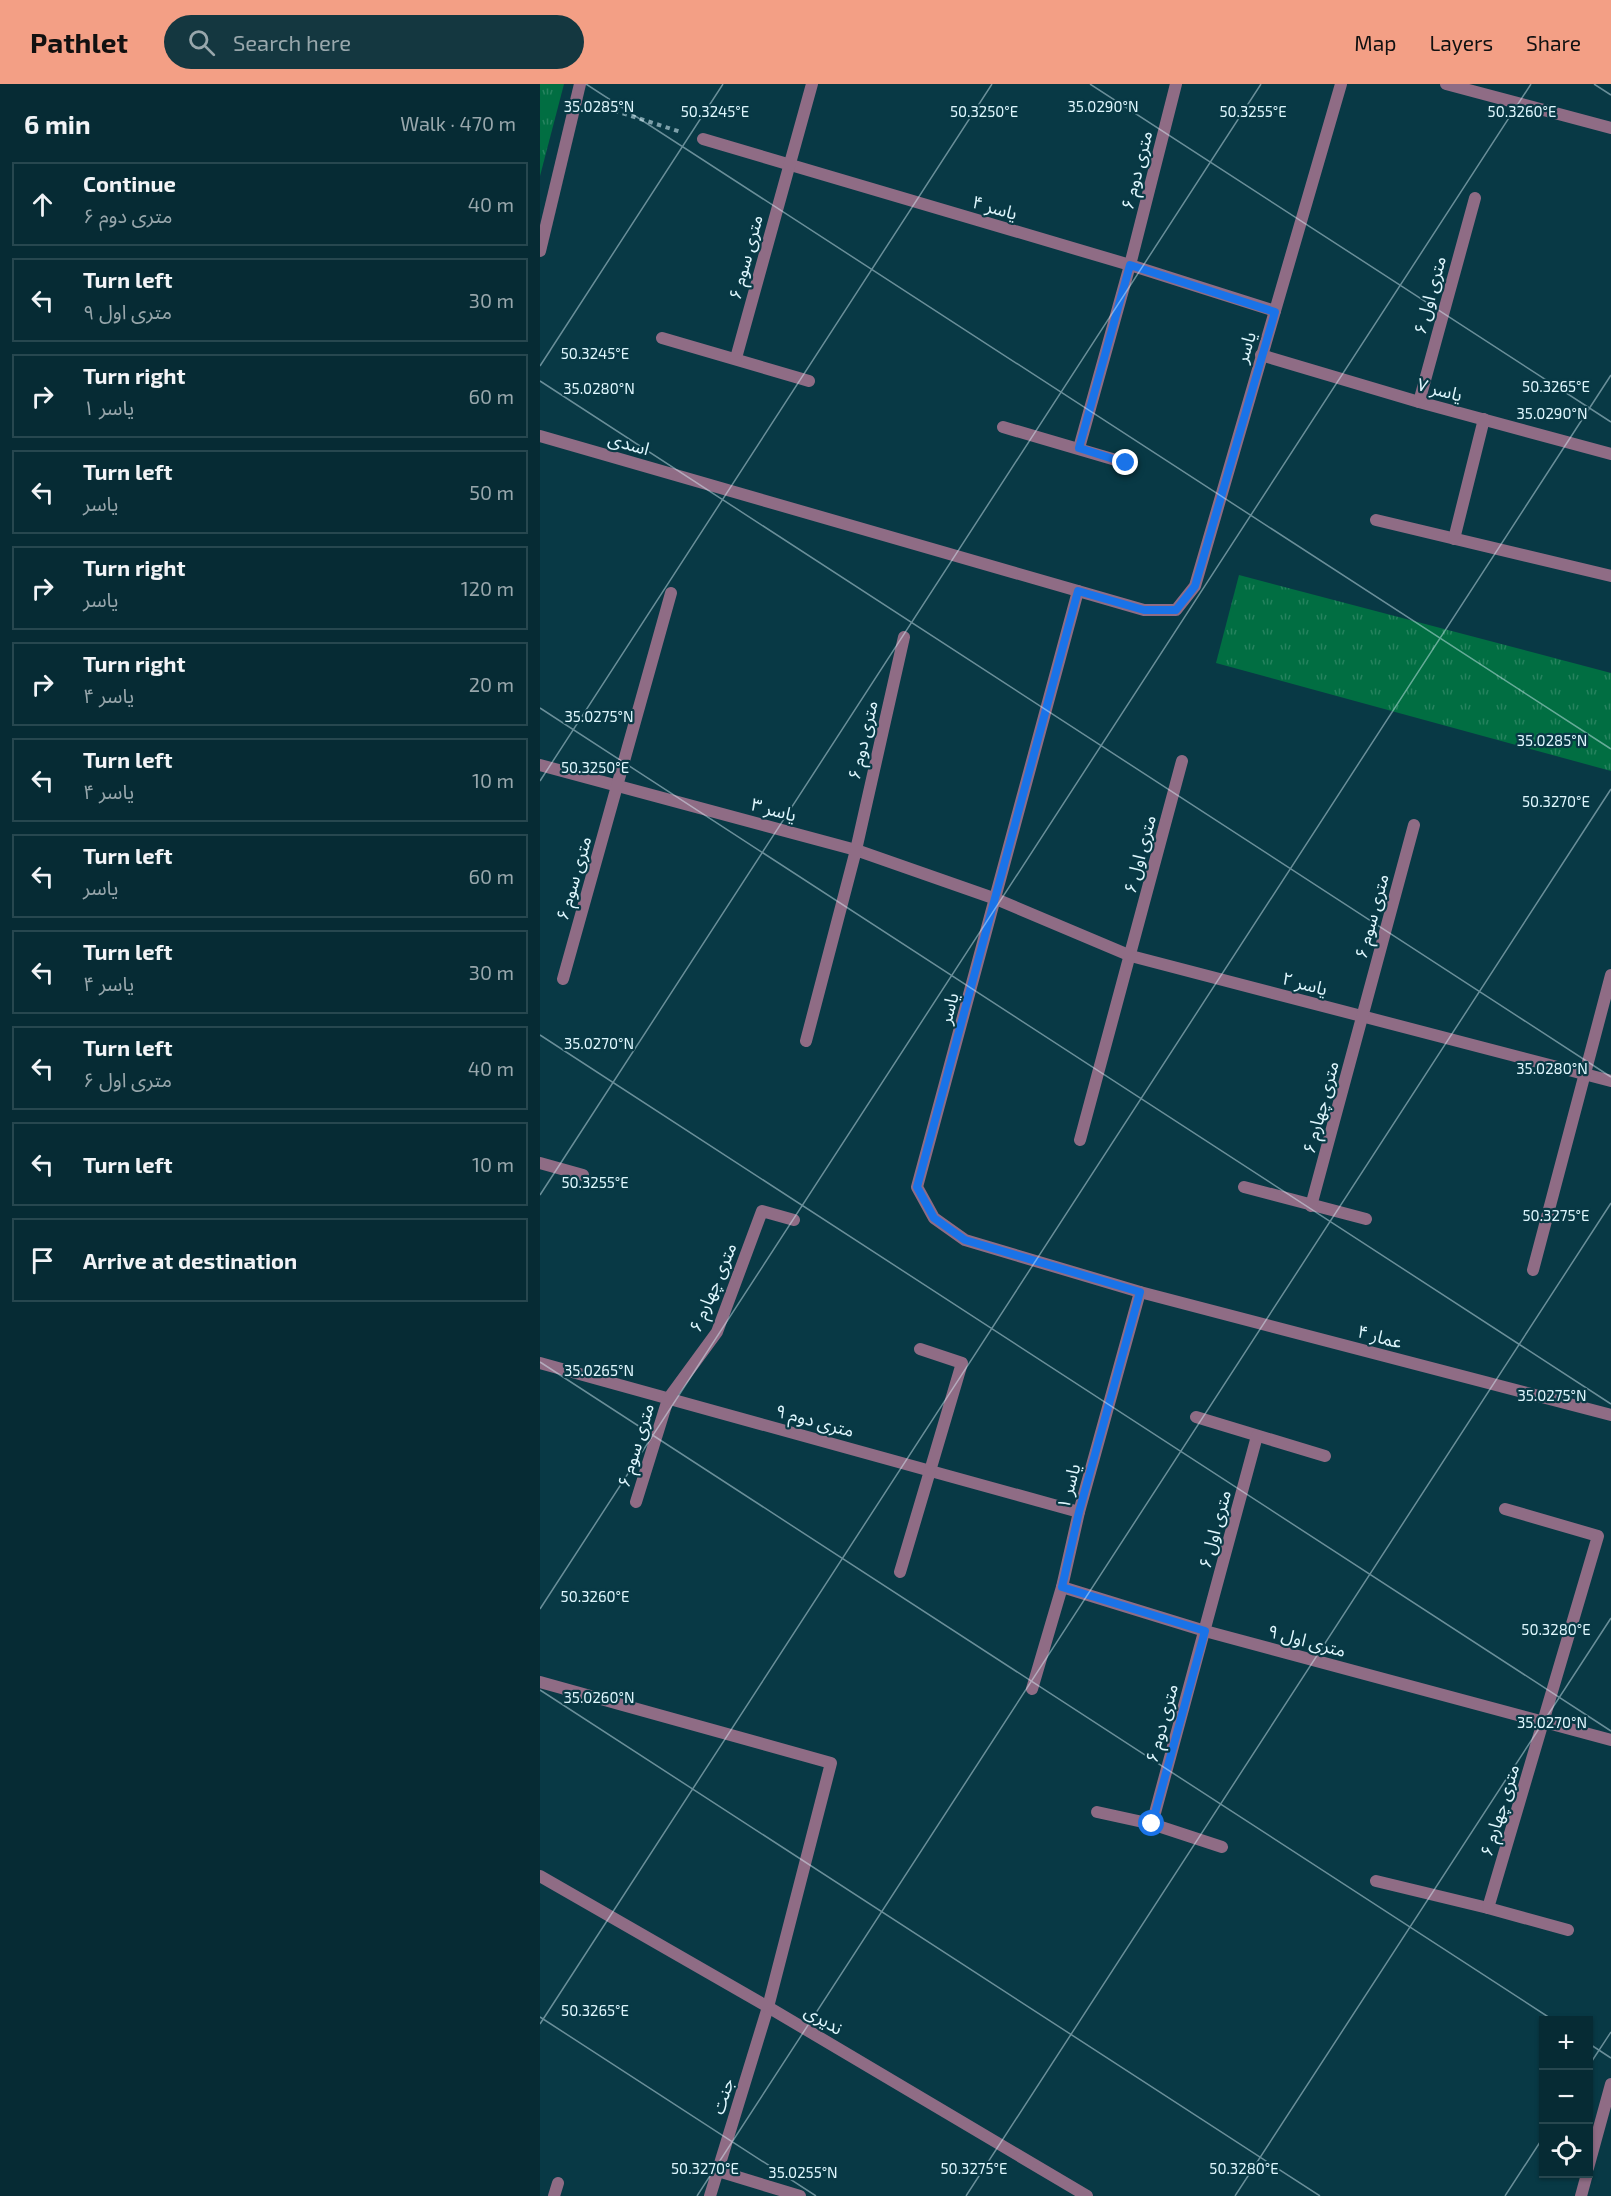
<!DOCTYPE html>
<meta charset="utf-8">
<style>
:root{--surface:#062b34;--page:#143740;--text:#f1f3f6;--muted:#98a7ac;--line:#27474f;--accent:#f39f85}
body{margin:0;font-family:"Exo 2","Noto Sans Arabic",sans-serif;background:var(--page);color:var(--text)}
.controls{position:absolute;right:18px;bottom:18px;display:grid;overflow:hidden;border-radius:0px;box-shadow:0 2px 4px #0004}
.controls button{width:54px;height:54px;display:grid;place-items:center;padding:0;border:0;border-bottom:2px solid var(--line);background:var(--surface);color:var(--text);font:30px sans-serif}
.stop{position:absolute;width:18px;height:18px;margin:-14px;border:4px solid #1a73e8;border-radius:50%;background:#fff}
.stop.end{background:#1a73e8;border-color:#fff;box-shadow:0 2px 6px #0008}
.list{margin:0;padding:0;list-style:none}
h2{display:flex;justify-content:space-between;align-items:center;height:78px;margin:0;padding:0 24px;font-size:26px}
h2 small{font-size:20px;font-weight:400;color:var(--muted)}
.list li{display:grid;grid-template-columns:39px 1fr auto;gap:18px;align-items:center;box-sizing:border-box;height:84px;margin:0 12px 12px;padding:0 12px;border:2px solid var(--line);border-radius:0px}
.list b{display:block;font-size:22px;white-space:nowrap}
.list p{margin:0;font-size:20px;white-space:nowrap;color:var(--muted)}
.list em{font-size:20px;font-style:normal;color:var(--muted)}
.icon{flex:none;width:33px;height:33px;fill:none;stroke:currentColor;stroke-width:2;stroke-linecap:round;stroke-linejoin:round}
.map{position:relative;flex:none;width:1071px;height:2112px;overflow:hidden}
header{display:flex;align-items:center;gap:36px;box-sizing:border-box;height:84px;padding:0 30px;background:var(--accent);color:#111}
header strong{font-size:28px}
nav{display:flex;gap:33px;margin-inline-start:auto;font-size:21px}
.search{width:420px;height:54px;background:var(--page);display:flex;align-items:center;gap:15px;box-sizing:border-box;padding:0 21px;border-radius:33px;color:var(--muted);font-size:22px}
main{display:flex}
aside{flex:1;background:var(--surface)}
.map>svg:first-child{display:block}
.park{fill:url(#park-tufts)}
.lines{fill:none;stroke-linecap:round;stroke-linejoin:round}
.path{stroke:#7da0aa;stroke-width:4;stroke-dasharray:4.5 4.5;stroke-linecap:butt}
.minor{stroke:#8f6c85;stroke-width:12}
.tertiary{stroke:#8f6c85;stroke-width:12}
.route{stroke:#1a73e8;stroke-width:8}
.ticks{fill:none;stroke:#dff7fe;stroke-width:1.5;stroke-opacity:0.45}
.labels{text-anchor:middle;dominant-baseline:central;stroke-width:4.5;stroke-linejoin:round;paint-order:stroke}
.street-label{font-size:18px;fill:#dff7fe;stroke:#083945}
.ticks-label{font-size:15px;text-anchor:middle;fill:#dff7fe;stroke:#083945;stroke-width:4.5;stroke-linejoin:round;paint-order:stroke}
</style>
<header>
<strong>Pathlet</strong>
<div class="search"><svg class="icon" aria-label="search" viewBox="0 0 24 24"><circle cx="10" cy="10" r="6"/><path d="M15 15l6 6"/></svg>Search here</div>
<nav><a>Map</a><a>Layers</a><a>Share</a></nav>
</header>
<main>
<aside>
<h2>6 min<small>Walk · 470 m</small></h2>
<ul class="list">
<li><svg class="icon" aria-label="ahead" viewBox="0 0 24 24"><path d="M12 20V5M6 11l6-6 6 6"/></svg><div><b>Continue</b><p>۶ متری دوم</p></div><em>40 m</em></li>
<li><svg class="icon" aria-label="left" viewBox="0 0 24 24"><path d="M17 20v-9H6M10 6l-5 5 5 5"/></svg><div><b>Turn left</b><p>۹ متری اول</p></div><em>30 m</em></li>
<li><svg class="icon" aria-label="right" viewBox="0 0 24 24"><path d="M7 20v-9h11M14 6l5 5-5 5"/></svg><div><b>Turn right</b><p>یاسر ۱</p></div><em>60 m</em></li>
<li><svg class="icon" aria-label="left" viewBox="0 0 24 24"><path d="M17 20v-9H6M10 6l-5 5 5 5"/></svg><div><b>Turn left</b><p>یاسر</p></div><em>50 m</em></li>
<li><svg class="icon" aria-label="right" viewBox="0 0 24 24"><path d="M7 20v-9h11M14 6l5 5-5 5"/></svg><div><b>Turn right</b><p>یاسر</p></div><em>120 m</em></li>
<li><svg class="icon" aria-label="right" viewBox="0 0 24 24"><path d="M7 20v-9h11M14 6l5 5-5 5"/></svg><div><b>Turn right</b><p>یاسر ۴</p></div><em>20 m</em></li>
<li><svg class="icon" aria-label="left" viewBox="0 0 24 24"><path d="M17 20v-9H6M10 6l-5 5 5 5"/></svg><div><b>Turn left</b><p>یاسر ۴</p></div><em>10 m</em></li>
<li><svg class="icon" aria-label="left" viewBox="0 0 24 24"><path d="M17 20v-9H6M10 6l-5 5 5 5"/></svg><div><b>Turn left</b><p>یاسر</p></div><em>60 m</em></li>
<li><svg class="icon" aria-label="left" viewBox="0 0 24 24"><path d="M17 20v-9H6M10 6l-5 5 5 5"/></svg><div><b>Turn left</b><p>یاسر ۴</p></div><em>30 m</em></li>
<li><svg class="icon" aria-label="left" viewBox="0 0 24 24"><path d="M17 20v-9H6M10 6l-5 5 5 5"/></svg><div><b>Turn left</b><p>۶ متری اول</p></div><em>40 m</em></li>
<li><svg class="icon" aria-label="left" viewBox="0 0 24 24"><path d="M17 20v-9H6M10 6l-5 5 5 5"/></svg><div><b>Turn left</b></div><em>10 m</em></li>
<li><svg class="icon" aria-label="arrive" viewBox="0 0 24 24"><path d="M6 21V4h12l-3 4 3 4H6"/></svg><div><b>Arrive at destination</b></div></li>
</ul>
</aside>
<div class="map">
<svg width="1071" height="2112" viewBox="0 0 1071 2112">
<defs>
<pattern id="park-tufts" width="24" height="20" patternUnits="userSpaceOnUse" patternTransform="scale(1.5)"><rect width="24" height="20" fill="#016e42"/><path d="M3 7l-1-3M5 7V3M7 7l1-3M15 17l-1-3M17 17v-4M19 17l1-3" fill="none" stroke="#26835e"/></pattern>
</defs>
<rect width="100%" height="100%" fill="#083945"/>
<g class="park">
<path d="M0 0H24L0 92Z"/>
<path d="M699 491 1071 589V687L676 579Z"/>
</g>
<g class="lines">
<path class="path" d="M57 21 141 48"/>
<g class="minor">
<path d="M906 0 1071 44"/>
<path d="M163 55 590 181 735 227"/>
<path d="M0 167 40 0"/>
<path d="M122 254 269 297"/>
<path d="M721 271 879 318 1071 370"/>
<path d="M196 274 272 0"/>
<path d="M879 318 935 114"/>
<path d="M463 343 586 379"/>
<path d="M0 352 604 526H636L655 502 801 0"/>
<path d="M539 364 590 181 636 0"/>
<path d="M836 436 1071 492"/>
<path d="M914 455 944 335"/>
<path d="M538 507 377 1103 394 1134 425 1156 600 1208 1071 1331"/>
<path d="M0 681 316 766 456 815 591 872 1071 997"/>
<path d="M23 895 131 509"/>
<path d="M266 957 316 766 364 553"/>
<path d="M540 1056 642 677"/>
<path d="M0 1079 43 1091"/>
<path d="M704 1103 826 1135"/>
<path d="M771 1122 874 741"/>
<path d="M993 1186 1071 891"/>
<path d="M0 1279 539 1428"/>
<path d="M656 1333 785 1372"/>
<path d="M96 1418 128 1315 177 1248 222 1127 254 1136"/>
<path d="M360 1488 422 1279 380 1265"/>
<path d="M522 1503 665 1547 1071 1656"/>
<path d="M0 1598 291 1679 228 1923 170 2112"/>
<path d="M492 1605 522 1503 539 1428 600 1208"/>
<path d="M557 1728 612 1740 682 1763"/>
<path d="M612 1740 717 1352"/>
<path d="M836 1797 948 1824 1028 1846"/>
<path d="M948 1824 1058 1452 965 1425"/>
<path d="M178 2087 260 2112"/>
<path d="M14 2112 18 2099"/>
</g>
<g class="tertiary">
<path d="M0 1792 228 1923 547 2112"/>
<path d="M1048 2084 1071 2000"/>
<path d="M1041 2112 1047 2090"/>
</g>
</g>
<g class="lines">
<path class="route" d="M586 379 539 364 590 181 735 228 655 502 636 526H604L538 507 377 1103 394 1134 425 1156 600 1208 539 1428 522 1503 665 1547 612 1740"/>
</g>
<path class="ticks" d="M46 0 1071 665M550 0 1071 338M1054 0 1071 11M0 282 183 0M0 297 1071 993M0 624 1071 1320M0 697 452 0M0 951 1071 1647M0 1111 721 0M0 1278 1013 1936M0 1525 991 0M0 1606 780 2112M0 1933 276 2112M0 1940 1071 291M1048 1959 1071 1974M1048 1983 1071 1948M157 2112 1071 705M426 2112 1071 1119M695 2112 1071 1534M965 2112 1004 2052"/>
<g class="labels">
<g class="street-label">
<text transform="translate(596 86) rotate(-76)">۶ متری دوم</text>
<text transform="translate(455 123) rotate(16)">یاسر ۴</text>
<text transform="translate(205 173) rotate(-75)">۶ متری سوم</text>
<text transform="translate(889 211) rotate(-75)">۶ متری اول</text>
<text transform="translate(705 263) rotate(-73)">یاسر</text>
<text transform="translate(900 305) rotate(15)">یاسر ۷</text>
<text transform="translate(89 359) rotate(16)">اسدی</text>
<text transform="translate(322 656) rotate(-77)">۶ متری دوم</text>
<text transform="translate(234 725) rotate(15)">یاسر ۳</text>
<text transform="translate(599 770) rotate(-75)">۶ متری اول</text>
<text transform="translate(33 794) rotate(-74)">۶ متری سوم</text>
<text transform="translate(831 832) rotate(-75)">۶ متری سوم</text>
<text transform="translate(765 899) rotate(15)">یاسر ۲</text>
<text transform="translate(408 924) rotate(-75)">یاسر</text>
<text transform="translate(780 1023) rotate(-75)">۶ متری چهارم</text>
<text transform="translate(172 1203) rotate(-67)">۶ متری چهارم</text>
<text transform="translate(840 1252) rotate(15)">عمار ۴</text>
<text transform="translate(275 1336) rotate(15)">۹ متری دوم</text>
<text transform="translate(95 1361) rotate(-73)">۶ متری سوم</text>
<text transform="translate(528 1402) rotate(-75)">یاسر ۱</text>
<text transform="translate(674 1445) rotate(-75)">۶ متری اول</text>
<text transform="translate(767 1556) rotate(15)">۹ متری اول</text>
<text transform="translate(621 1639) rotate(-75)">۶ متری دوم</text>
<text transform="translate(959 1726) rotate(-73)">۶ متری چهارم</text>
<text transform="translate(284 1935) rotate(31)">ندیری</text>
<text transform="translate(182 2012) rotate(-73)">جنت</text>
</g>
</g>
<g class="ticks-label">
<text x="59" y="28">35.0285°N</text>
<text x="563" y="28">35.0290°N</text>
<text x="175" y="33">50.3245°E</text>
<text x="444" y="33">50.3250°E</text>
<text x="713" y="33">50.3255°E</text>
<text x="982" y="33">50.3260°E</text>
<text x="55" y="275">50.3245°E</text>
<text x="1016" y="308">50.3265°E</text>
<text x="59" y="310">35.0280°N</text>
<text x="1012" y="335">35.0290°N</text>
<text x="59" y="638">35.0275°N</text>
<text x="1012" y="662">35.0285°N</text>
<text x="55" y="689">50.3250°E</text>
<text x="1016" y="723">50.3270°E</text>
<text x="59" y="965">35.0270°N</text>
<text x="1012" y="990">35.0280°N</text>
<text x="55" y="1104">50.3255°E</text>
<text x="1016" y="1137">50.3275°E</text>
<text x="59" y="1292">35.0265°N</text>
<text x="1012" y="1317">35.0275°N</text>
<text x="55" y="1518">50.3260°E</text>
<text x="1016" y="1551">50.3280°E</text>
<text x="59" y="1619">35.0260°N</text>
<text x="1012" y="1644">35.0270°N</text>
<text x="55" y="1932">50.3265°E</text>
<text x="165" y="2090">50.3270°E</text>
<text x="434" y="2090">50.3275°E</text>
<text x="704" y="2090">50.3280°E</text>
<text x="263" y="2094">35.0255°N</text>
</g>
</svg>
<div class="controls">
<button>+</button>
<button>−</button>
<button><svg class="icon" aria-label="locate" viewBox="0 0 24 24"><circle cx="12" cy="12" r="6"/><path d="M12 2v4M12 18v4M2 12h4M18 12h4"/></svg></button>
</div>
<div class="stop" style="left:612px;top:1740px"></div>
<div class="stop end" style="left:586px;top:379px"></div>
</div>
</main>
